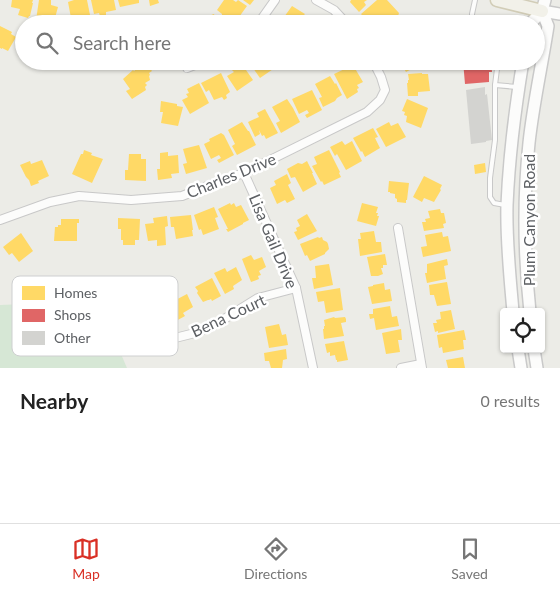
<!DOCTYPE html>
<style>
:root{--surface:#fff;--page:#f6f6f6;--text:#222;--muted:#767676;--line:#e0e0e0;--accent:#d93025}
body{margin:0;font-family:Lato,sans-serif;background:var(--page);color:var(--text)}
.controls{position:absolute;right:15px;bottom:15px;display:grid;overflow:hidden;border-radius:5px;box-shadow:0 1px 4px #0004}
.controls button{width:45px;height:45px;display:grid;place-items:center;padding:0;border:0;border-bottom:1px solid var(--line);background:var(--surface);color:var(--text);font:25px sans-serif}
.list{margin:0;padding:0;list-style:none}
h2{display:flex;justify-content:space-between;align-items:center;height:65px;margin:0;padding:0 20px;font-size:21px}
h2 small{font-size:16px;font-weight:400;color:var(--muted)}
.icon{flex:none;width:28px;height:28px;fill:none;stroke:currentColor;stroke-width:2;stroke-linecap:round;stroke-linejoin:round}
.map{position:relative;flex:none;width:560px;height:368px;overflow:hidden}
.search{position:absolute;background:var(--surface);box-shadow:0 1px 4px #0004;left:15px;right:15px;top:15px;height:55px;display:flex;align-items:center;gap:12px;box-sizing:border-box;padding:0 18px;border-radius:28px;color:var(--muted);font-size:19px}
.sheet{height:155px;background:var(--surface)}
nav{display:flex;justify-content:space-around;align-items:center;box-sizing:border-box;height:70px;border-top:1px solid var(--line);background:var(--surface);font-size:14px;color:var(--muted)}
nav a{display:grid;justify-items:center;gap:2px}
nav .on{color:var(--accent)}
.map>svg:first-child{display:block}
.green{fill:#d6e7d5}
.homes{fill:#ffd966}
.shops{fill:#e06666}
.building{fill:#d3d3d0}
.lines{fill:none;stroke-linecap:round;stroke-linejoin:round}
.service-casing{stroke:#c8c8c8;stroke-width:6}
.minor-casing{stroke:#c8c8c8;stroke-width:10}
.secondary-casing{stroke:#c9c9c9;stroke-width:14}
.primary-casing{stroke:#d2cdb7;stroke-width:15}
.service{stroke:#fcfcfb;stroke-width:4}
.minor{stroke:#fcfcfb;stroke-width:8}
.secondary{stroke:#fcfcfb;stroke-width:11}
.primary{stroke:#f2f1e9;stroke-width:12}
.labels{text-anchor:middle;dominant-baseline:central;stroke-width:5;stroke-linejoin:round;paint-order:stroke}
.street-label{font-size:16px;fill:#5d6064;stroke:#fff}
.key{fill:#fff;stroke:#cecfd0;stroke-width:1}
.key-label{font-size:14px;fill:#5d6064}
</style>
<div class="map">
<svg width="560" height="368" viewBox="0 0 560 368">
<rect width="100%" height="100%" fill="#ecece7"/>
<path class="green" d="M98 301 127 368H0V305Z"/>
<g class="homes">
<path d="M12 0H33L32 3H33L30 16H29L28 18 18 15 20 9 11 7Z"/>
<path d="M39 0H51V5L58 7 55 18 47 16 46 22 36 20Z"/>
<path d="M74 0H87L90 15 71 18 68 2Z"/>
<path d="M91 0H114L116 10 106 12V15L100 16 99 13 94 14Z"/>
<path d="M118 0H139V3L120 7Z"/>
<path d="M149 0H158L159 3 150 6Z"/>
<path d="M224 0H233L236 2 238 0 247 6 234 24 222 15V14L217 10Z"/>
<path d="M243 0H254L250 5Z"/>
<path d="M351 0H367L364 2 366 5 359 12 350 2Z"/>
<path d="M377 0H387L399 13 397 19 392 17 384 24H380L376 19 373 22 375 24H370L361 14Z"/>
<path d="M292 6 305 14 304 15 309 19 306 23 308 24H279Z"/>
<path d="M214 14 217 24H194L193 22Z"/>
<path d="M0 26 12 32 11 34 16 37 8 51 2 48V49L0 48Z"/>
<path d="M241 61 244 62 248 68 246 70 253 80 237 91 227 76 234 72 231 69Z"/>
<path d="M248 61H276L279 65 260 78Z"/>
<path d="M395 61H420L421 64 406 72 402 65 398 67Z"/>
<path d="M146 63 152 71 149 73 150 75 149 76 150 80 145 83 147 85 145 87 146 90 132 99 126 91 130 89 123 79 133 70 134 71 141 65V66Z"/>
<path d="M353 65 363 82 357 85 359 88 357 89 358 92 347 99 334 74Z"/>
<path d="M221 73 230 92 226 95 227 98 224 100 222 97 214 100 209 90 206 92 201 83Z"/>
<path d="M422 73V74H428L430 91 418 92V96H408L407 83H408V80H409L408 74Z"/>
<path d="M330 76 335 84 336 83 342 95 337 98 335 101 323 107 319 98 322 97 315 84Z"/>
<path d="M199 83 209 103 190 114 182 100 188 97 186 94 189 93 187 89Z"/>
<path d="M312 90 322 110 307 118 305 115 309 113 307 110 299 114 292 99Z"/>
<path d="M287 99 293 108 300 122 281 133 276 123 280 121 272 107Z"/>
<path d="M407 99 428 108 421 128 406 122 407 116 404 115 405 112 402 111Z"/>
<path d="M161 101 177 104V106L183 107 178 126 161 123 163 112H160Z"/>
<path d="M265 109 278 133 266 139 264 135 262 136 259 130 260 134 255 137 248 122 259 117 257 113Z"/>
<path d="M242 122 248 131H249L256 145 237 155 232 146 235 144 228 130Z"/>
<path d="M389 122 391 126 398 123 406 137 386 147 376 129Z"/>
<path d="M373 128 378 137 375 138 380 148 365 157 362 151 361 152 353 138Z"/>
<path d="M221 133 224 135 234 155 219 163 217 160 221 158 219 155 211 159 204 144 210 141 209 139Z"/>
<path d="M342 141 345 145 352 141 362 161 346 170 337 154 335 156 330 147Z"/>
<path d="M199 145 207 168 186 174 183 164 187 163 183 149Z"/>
<path d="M84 150 92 153 91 155 103 159 92 183 72 174 81 154H83Z"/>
<path d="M329 150 340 172 339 173 341 177 324 185 322 181 321 182 312 166 317 164 314 157Z"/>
<path d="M168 152V156L178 155 179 173 171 174 172 178 158 180 157 169H160V153Z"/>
<path d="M129 154H141V159H146V181L125 180V170H128Z"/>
<path d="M42 160 49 176 38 181 39 183 31 186 29 180 26 177 20 165 30 161 31 164Z"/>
<path d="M307 161 313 173H312L317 184 303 192 295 177 291 178 287 169 298 163 302 164Z"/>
<path d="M485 163 486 172 475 174 474 165Z"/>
<path d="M287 174 291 183 288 185 295 199 287 203 285 200 277 204 270 188 276 185 274 181Z"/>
<path d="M424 176 442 185 440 189 441 190 434 202 424 198 422 202 413 197Z"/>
<path d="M389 181 409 183 407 200H406V203L397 202V199L395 198V194L390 193V192H388Z"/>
<path d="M230 203 231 205 234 203 236 207 241 205 249 220 243 223V224L228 232 226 229H228L218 209Z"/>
<path d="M362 203 378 207 376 213H378L377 216H379L376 226 357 221Z"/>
<path d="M214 207 218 217 215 218 219 229 203 235 201 229 199 230 194 215Z"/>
<path d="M440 209 441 213H444L446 223 443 224 444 228 424 231 422 222H426L425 219 430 218 428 211Z"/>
<path d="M307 214 317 231 298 240 294 232 297 231 296 228 300 226 297 220Z"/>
<path d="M191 215 193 230H192L193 236 176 239 174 227H171L170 217Z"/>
<path d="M167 216 168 226 165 227 166 245 157 246V240L148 241 145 224 154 223 153 218Z"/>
<path d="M118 218 140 219 139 240H135V245H123V240H121V229H118Z"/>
<path d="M61 219H79V223H77V241H54L55 227H58V225H61Z"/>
<path d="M374 231 376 242H381L382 252 360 256 358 239H361L360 233Z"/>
<path d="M442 232 443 237 448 236 451 251 423 257 421 247 427 246 425 235Z"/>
<path d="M21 233 33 251 19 262 12 253 9 255 3 247Z"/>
<path d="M318 237 319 238 322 237 323 240 327 242 328 244 329 249 325 253V254L310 261 307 255 305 256 300 244Z"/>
<path d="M385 254 387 265H383V268H381L383 274 378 276H371L367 257Z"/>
<path d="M251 255 254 260 262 257 266 267 259 271 261 275 258 276 259 279 251 282 242 259Z"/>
<path d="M447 259 448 265 444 266 446 279 427 283 425 273H427V264Z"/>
<path d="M329 264 333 285 314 289 312 278H316L315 266Z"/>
<path d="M236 267 242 280 233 286 234 289 225 294 214 273 225 268 227 272Z"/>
<path d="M212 278 221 296 212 301 211 299 209 300H208L203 302 197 293 198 291 195 287Z"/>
<path d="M447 282 451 304 437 306 434 295H430L429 285Z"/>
<path d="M384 283 385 290 390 289 392 301 372 304 368 287 373 286V285Z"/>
<path d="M340 288 343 310 326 313 324 301 318 302 316 292Z"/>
<path d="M187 294 193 307 183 313 185 316 176 321 168 304Z"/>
<path d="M390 306 392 317 397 316 399 326 376 330 374 318 370 319 369 314H373V309Z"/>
<path d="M451 310 455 329 438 333V331L435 332 433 323H437L436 320 441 319 440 312Z"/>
<path d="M334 317 335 318 345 317 346 319V322L341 323 344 336 324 339 323 329H324V326H325L324 320Z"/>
<path d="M279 324 282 335 286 334 288 345 269 348 265 327Z"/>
<path d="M401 329 402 340H398L400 352 386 354 382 333Z"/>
<path d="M464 330 466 340H463L464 349 443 353 442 347 439 348 437 335Z"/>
<path d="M344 341 348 360 337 362V360H336L335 355 330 356V352L327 353 325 344Z"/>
<path d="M286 349 287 359 283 360 282 368H271L269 361H265L264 353Z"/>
<path d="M463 357 465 368H448L446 360Z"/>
</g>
<path class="shops" d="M463 61H491L492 72H489V82L465 84Z"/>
<path class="building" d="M485 87V95L487 94 492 140 486 141V142L471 144 466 90Z"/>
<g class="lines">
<defs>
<g id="service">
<path d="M475 0 472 14V21L479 24"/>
<path d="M498 61 495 85V140L490 178V197L494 203 505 205"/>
<path d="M495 85 517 87"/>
</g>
<g id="minor">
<path d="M316 0 334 10 347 24"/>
<path d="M258 24 275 0"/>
<path d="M187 68 205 61"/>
<path d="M244 173 296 288 313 368"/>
<path d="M0 220 50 202 79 196 131 200 182 196 220 181 244 173 367 112 380 100 385 90 381 77 373 61"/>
<path d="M398 228 422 368"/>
<path d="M160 337 175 338 195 333 213 326 258 298 296 288"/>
<path d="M401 368 421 364"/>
</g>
<g id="secondary">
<path d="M542 11 560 14"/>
<path d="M530 24 542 11 545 0"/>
<path d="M513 312C510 276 506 241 507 205 509 157 515 109 523 61"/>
<path d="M530 312C524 256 523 199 529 143 533 105 542 65 548 26L542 11"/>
<path d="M518 349 521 368"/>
<path d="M534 349 537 368"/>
</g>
<path id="primary" d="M497 0 542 11"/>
</defs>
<use href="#service" class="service-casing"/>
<use href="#minor" class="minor-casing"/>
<use href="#secondary" class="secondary-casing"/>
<use href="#primary" class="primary-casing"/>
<use href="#service" class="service"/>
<use href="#minor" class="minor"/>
<use href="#secondary" class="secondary"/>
<use href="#primary" class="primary"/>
</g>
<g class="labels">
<g class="street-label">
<text transform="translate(231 175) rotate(-22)">Charles Drive</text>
<text transform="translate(528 220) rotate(-90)">Plum Canyon Road</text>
<text transform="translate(274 241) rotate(67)">Lisa Gail Drive</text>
<text transform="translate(228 315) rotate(-25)">Bena Court</text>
</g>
</g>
<rect x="12" y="276" width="166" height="80" rx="8" class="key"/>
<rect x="22" y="286" width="23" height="14" fill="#ffd966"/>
<rect x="22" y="309" width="23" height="13" fill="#e06666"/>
<rect x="22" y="331" width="23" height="14" fill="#d3d3d0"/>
<g class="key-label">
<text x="54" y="298">Homes</text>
<text x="54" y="320">Shops</text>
<text x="54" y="343">Other</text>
</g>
</svg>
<div class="controls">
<button><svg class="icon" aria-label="locate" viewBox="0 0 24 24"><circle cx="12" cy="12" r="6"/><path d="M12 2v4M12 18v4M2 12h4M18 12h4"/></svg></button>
</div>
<div class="search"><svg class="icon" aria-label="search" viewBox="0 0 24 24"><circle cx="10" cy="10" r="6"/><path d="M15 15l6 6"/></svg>Search here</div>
</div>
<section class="sheet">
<h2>Nearby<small>0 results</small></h2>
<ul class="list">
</ul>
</section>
<nav>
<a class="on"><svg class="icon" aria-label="map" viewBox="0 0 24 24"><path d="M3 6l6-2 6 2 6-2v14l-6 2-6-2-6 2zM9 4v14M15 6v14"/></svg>Map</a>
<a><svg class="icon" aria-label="directions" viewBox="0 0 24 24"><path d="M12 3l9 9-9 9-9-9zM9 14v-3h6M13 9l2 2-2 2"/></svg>Directions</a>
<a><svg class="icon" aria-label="saved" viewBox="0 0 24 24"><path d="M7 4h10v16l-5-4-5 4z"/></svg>Saved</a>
</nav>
